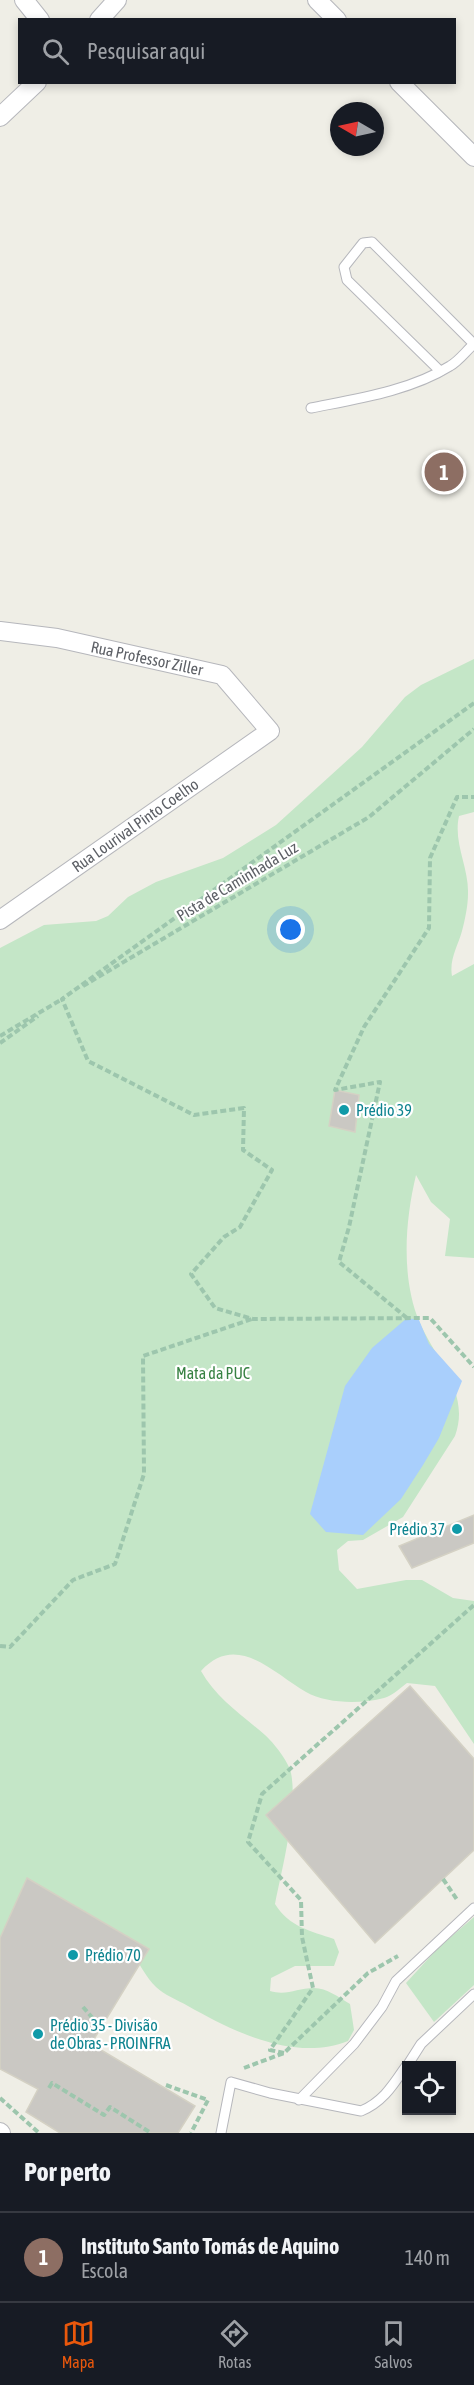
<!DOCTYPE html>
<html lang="pt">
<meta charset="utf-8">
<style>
:root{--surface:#171b24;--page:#20242c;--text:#f1f3f6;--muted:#9ea1a6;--line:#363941;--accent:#ea580c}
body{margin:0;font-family:"Asap Condensed",sans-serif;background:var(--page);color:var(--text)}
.controls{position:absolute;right:18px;bottom:18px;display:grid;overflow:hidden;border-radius:0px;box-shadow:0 3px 9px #0003}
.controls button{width:54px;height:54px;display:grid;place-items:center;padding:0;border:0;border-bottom:2px solid var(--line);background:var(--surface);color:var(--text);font:30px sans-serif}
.compass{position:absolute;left:330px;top:102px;width:54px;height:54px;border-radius:50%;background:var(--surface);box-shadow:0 3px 9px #0003;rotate:279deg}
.you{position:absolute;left:291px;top:930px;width:21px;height:21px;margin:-15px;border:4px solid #fff;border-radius:50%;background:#1a73e8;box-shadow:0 0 0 9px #1a73e833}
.badge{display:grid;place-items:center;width:39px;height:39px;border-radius:50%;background:var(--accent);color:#fff;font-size:20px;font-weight:700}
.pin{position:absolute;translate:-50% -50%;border:3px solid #fff;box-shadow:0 2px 6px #0006}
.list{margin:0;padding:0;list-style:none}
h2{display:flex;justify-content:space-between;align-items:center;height:78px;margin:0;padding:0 24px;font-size:26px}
h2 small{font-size:20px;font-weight:400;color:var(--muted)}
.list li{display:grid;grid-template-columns:39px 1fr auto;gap:18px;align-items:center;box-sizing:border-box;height:90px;padding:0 24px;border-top:2px solid var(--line)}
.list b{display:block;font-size:22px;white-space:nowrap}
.list p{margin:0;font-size:20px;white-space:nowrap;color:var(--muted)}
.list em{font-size:20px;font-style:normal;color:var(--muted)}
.icon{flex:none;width:33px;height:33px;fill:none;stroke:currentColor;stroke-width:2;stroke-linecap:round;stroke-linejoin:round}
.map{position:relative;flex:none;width:474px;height:2133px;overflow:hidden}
.search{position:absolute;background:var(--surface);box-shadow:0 3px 9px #0003;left:18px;right:18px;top:18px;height:66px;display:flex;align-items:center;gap:15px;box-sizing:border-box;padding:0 21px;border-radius:0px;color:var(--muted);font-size:22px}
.sheet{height:168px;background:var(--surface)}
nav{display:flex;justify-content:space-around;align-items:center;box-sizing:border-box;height:84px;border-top:2px solid var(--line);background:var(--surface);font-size:16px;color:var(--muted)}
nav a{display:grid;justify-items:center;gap:3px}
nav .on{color:var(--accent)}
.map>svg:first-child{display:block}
.green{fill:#c4e6c7}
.water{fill:#a9cffc}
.building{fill:#cac8c3;stroke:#d4d1c4;stroke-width:1.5}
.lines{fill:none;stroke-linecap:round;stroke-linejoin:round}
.service-casing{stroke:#b6b7bc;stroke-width:11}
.minor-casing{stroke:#b6b7bc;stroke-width:20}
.path{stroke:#9dc6ad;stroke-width:4;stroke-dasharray:6 3;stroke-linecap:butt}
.service{stroke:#fff;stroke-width:9}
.minor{stroke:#fff;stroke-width:18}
.culture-dot{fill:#0f9aa8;stroke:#fff;stroke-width:2}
.labels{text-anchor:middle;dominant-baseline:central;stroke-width:4.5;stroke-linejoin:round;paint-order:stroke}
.street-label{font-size:16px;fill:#5d6066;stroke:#fff}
.culture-label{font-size:16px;fill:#0d838f;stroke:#fff;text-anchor:start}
.park-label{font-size:16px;fill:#388243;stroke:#fff}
</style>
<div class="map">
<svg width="474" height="2133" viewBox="0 0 474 2133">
<rect width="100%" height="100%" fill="#efeee6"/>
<g class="green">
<path d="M474 659V812L459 816C453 843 469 867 468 894 468 905 465 920 462 931 458 946 449 959 452 976L474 964V1258L445 1256 450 1219 431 1202 416 1175C405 1221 401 1277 419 1321 435 1359 471 1392 455 1436L403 1517 363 1540 348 1541 337 1550 339 1570 357 1589 406 1580H422L453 1598 474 1601V1744L435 1686 407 1683C400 1688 392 1696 384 1698 361 1704 327 1704 306 1692 274 1674 237 1631 201 1671 216 1698 242 1715 265 1735 273 1742 289 1762 291 1773 298 1807 282 1869 275 1904 289 1927 311 1931 334 1939L339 1952 334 1966H295L271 1978 270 1991C287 1996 297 1988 314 1988 327 1988 338 1997 350 2004L354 2030 348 2041C295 2062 234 2032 188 2006 178 2000 164 1995 156 1987 146 1977 140 1965 133 1953L0 2009V948L44 925 96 921 108 916 128 897 156 882 223 858 276 825 362 747 405 697 421 685Z"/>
<path d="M474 1917V1985L434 2022 406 1983 438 1948Z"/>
</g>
<path class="water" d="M407 1318 419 1320 429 1344 462 1381 439 1438 423 1465 401 1499 363 1535 326 1532 310 1514 345 1386 372 1348Z"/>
<g class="building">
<path d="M335 1090 359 1095 355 1132 329 1126Z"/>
<path d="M474 1515V1543L412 1568 399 1546Z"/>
<path d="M410 1686 474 1759V1850L375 1943 266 1815Z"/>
<path d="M27 1878 149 1949 91 2044 195 2106 178 2133H60L26 2112 38 2089 0 2069V1938Z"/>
</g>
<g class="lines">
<defs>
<g id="service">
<path d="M440 371 347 280 344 267 363 243 372 242 474 344"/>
<path d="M311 408C356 399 410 391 450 366 459 361 466 351 474 344"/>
<path d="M407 2066 421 2044 474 1994"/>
<path d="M299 2100 354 2044 382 2007 396 1981 474 1908"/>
<path d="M221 2133 231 2082 270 2093 361 2111C383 2102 393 2085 406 2066"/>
</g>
<g id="minor">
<path d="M24 0 40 20"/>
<path d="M317 0 337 20"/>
<path d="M99 20 117 0"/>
<path d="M399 82 474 157"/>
<path d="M0 117 37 82"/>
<path d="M0 631 57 638 222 675 270 731 0 920"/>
<path d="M0 2132 1 2133"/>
</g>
</defs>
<use href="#service" class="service-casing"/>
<use href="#minor" class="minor-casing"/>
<g class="path">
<path d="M474 703 62 999 88 1061 194 1115 244 1108 243 1150 272 1170 240 1227 224 1237 191 1274 215 1308 253 1319 430 1318 474 1367"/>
<path d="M83 986 369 817 474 729"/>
<path d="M0 1036 64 998"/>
<path d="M0 1043 38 1016"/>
<path d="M407 1318 339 1262 349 1227 380 1082 335 1090 364 1027 429 928 430 858 457 797H474"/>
<path d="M0 1646 10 1647 73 1580 115 1564 144 1474 143 1356 252 1319"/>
<path d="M443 1879 458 1901"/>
<path d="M83 2007 102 2029"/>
<path d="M284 2053 270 2050 313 1988 302 1937 301 1900 248 1842 262 1794 474 1605"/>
<path d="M244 2068 284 2053 368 1973 398 1956"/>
<path d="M166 2085 208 2100 191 2133"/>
<path d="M49 2088 52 2083 104 2115 110 2107 151 2133"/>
<path d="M0 2098 39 2133"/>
</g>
<use href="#service" class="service"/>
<use href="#minor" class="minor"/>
</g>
<g class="culture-dot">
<circle cx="344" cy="1110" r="6"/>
<circle cx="457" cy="1529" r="6"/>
<circle cx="73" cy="1955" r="6"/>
<circle cx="38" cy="2034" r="6"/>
</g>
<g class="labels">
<g class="street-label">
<text transform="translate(147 658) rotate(12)">Rua Professor Ziller</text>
<text transform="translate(135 825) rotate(-35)">Rua Lourival Pinto Coelho</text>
<text transform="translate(237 881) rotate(-31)">Pista de Caminhada Luz</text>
</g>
<g class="culture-label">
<text x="356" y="1110">Prédio 39</text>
<text x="445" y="1529" text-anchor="end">Prédio 37</text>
<text x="85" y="1955">Prédio 70</text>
<text x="50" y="2025">Prédio 35 - Divisão<tspan x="50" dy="18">de Obras - PROINFRA</tspan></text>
</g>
<g class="park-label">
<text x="213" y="1373">Mata da PUC</text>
</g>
</g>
</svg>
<div class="controls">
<button><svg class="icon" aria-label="locate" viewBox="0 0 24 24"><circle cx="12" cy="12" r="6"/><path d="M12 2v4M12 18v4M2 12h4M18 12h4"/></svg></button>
</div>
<svg class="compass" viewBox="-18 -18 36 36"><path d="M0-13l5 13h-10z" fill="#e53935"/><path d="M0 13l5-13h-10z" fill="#9ea1a6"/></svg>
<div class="you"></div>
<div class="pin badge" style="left:444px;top:472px;background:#8d6e63">1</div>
<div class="search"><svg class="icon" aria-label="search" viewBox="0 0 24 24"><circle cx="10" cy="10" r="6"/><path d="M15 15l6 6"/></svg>Pesquisar aqui</div>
</div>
<section class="sheet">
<h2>Por perto<small></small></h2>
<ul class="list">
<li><span class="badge" style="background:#8d6e63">1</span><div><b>Instituto Santo Tomás de Aquino</b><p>Escola</p></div><em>140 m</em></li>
</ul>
</section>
<nav>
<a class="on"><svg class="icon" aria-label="map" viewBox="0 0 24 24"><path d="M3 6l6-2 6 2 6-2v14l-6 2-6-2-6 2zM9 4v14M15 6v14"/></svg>Mapa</a>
<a><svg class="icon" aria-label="directions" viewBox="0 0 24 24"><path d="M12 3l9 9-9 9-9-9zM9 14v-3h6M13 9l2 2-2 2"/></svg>Rotas</a>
<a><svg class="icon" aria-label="saved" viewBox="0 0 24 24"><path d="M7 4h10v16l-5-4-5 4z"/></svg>Salvos</a>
</nav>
